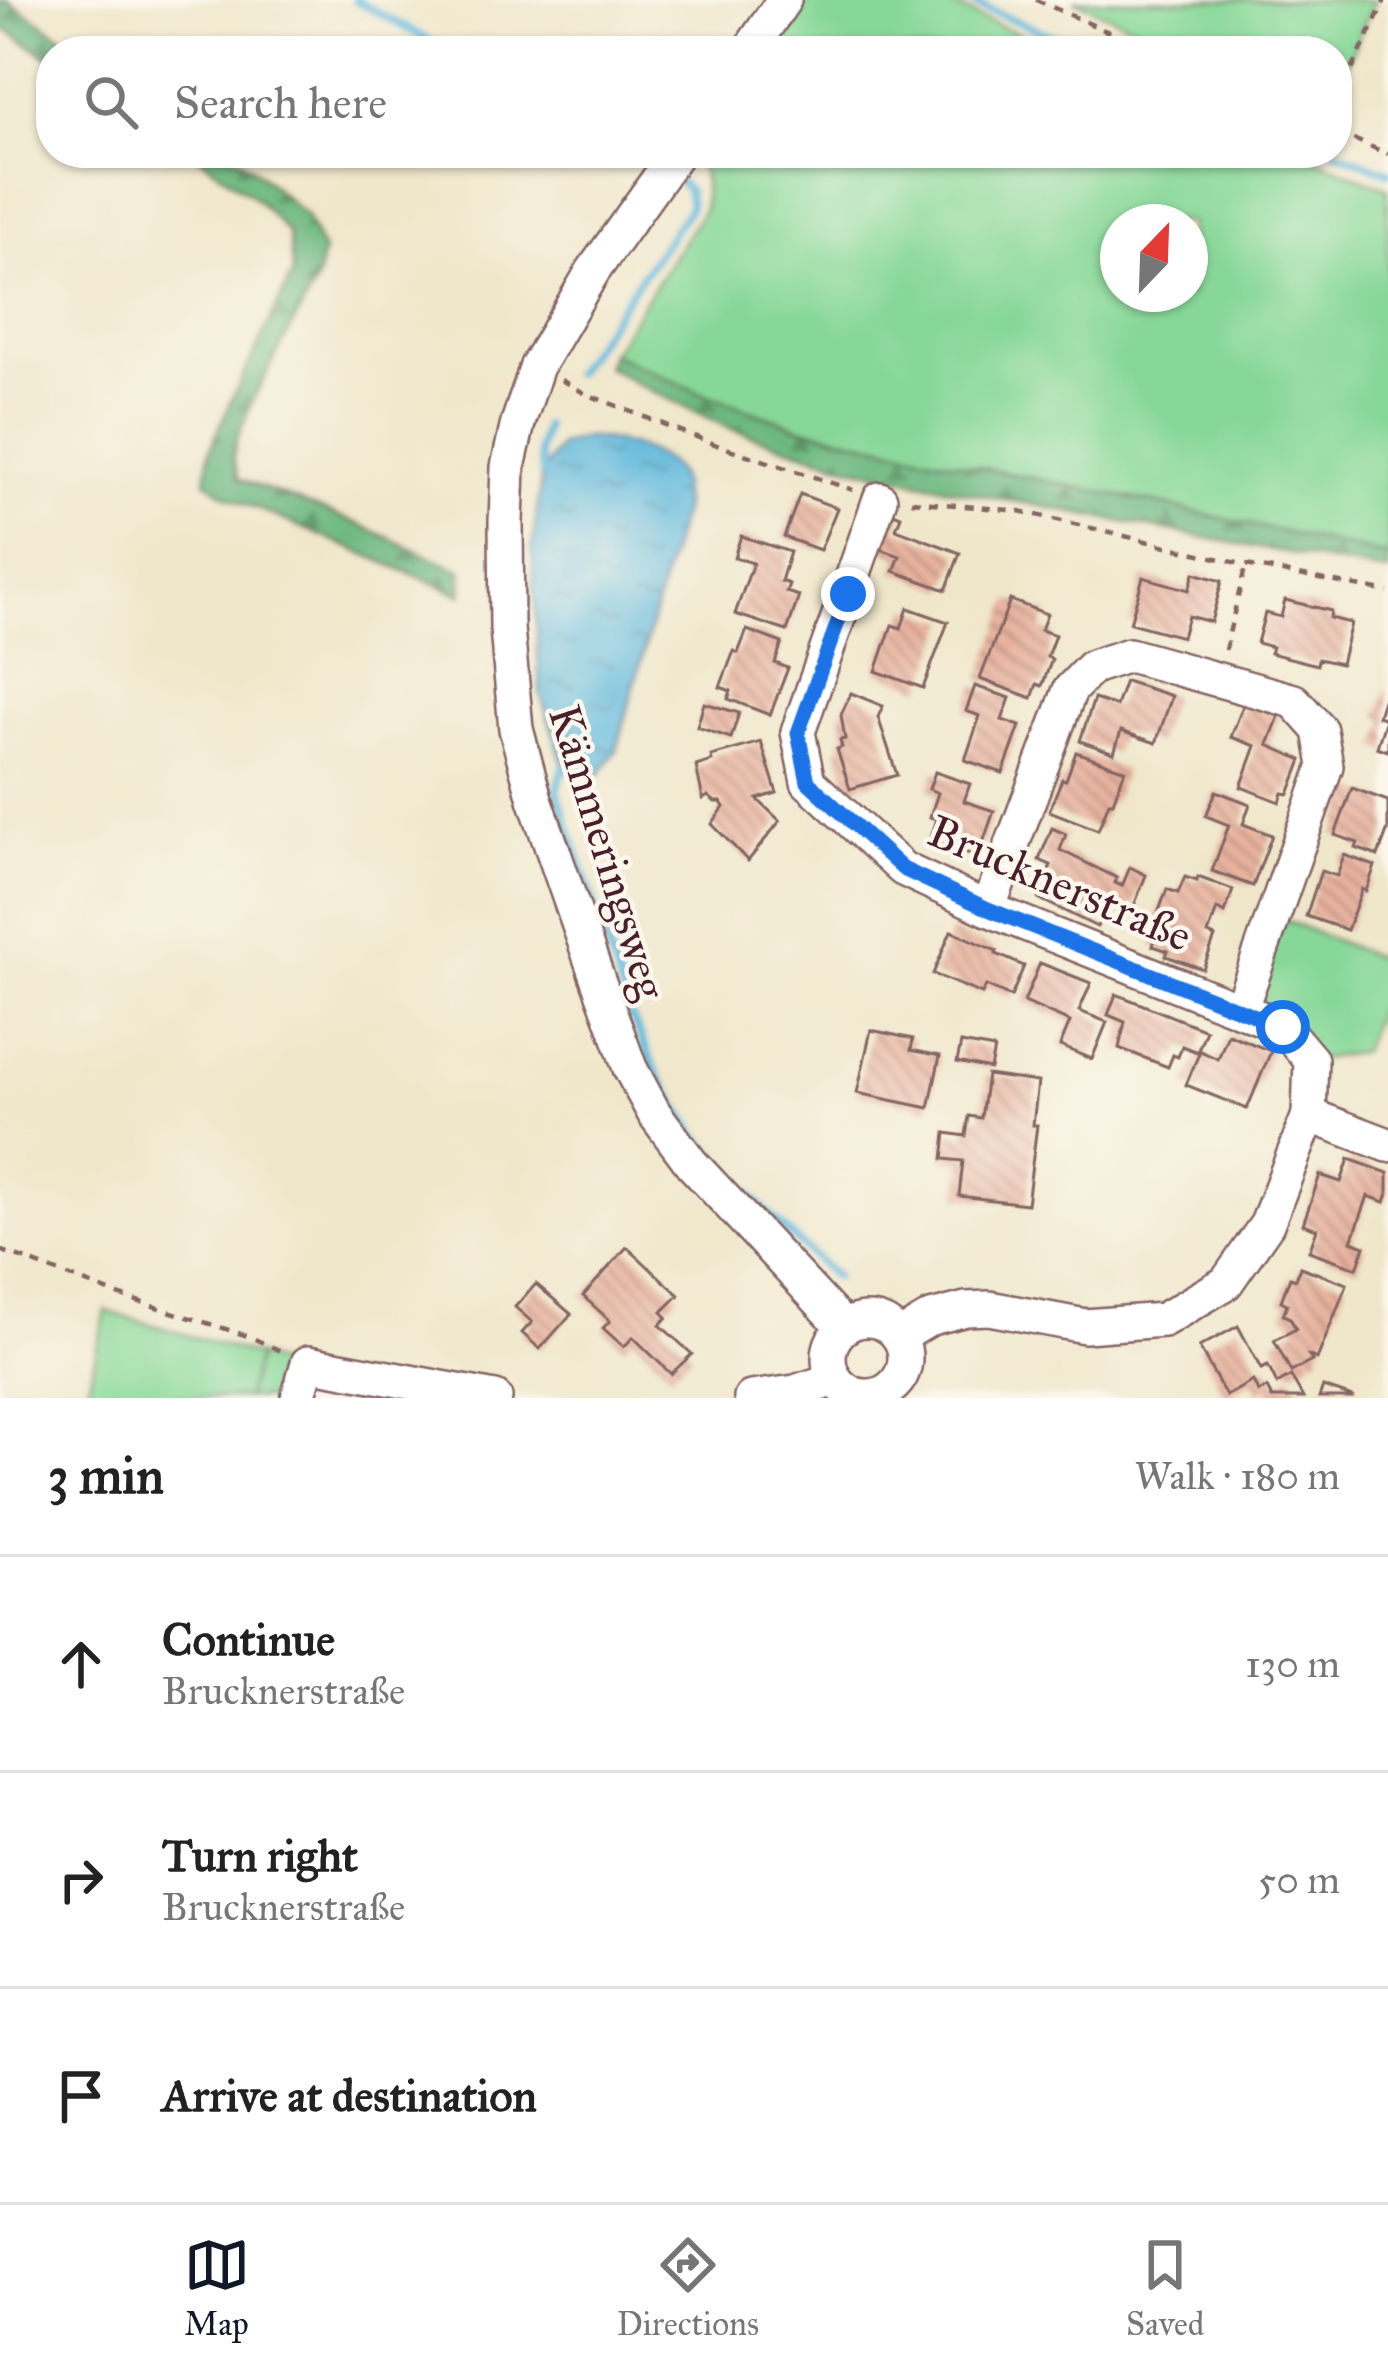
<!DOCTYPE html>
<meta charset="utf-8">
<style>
:root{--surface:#fff;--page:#f6f6f6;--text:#222;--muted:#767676;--line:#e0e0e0;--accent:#111827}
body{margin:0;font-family:"IM FELL Great Primer",serif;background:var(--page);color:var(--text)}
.compass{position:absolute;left:1100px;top:204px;width:108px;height:108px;border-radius:50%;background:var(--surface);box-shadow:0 3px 9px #0004;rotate:23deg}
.stop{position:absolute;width:36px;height:36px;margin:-27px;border:9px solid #1a73e8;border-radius:50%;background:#fff}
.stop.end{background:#1a73e8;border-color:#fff;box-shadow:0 3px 12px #0008}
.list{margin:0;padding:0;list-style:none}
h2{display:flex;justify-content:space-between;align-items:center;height:156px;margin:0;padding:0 48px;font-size:51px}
h2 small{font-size:39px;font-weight:400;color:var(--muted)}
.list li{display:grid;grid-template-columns:78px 1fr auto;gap:36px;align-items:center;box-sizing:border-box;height:216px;padding:0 48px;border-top:3px solid var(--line)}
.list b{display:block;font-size:45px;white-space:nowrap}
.list p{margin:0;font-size:39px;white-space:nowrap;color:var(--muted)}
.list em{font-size:39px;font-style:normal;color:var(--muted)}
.icon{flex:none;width:66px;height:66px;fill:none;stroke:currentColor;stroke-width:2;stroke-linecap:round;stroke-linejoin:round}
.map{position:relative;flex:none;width:1388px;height:1398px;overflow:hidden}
.search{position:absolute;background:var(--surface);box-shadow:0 3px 9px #0004;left:36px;right:36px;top:36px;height:132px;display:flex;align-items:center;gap:30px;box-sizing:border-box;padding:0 42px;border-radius:48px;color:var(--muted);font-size:45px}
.sheet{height:804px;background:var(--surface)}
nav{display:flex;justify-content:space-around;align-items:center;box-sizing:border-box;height:168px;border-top:3px solid var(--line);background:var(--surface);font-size:33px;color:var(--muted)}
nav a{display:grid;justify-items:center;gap:6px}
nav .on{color:var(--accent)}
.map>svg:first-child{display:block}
.green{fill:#87d898;stroke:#687c62;stroke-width:3;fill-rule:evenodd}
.forest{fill:url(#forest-firs);stroke:#5c6c56;stroke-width:3}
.cemetery{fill:url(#cemetery-stones);stroke:#687c62;stroke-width:3}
.water{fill:url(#water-ripples);stroke:#546c84;stroke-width:3}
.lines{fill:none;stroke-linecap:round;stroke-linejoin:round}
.stream{stroke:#5fb8dc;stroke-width:8}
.building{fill:url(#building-back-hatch)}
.minor-casing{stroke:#846563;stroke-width:38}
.path{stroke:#846563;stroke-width:4.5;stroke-dasharray:9 9;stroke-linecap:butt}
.minor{stroke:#fff;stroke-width:33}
.route{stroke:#1a73e8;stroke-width:15}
.labels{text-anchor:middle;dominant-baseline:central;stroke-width:9;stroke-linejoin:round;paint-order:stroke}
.street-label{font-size:45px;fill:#4a1f2b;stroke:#fbf7ec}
</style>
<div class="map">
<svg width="1388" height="1398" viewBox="0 0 1388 1398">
<defs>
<pattern id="forest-firs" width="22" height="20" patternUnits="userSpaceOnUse" patternTransform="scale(3)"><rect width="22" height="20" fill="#6db880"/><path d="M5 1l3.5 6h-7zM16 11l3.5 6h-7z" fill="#5c9569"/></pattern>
<pattern id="cemetery-stones" width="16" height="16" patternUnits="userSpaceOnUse" patternTransform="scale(3)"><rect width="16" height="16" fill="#87d898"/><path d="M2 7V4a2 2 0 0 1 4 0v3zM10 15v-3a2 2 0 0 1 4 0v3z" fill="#76b983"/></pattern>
<pattern id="water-ripples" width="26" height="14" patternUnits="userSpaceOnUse" patternTransform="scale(3)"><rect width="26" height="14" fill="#5fb8dc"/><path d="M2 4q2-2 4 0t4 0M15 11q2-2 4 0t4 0" fill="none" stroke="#5095b3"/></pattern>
<pattern id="building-back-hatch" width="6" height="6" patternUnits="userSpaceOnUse" patternTransform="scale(3)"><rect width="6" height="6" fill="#e8b39f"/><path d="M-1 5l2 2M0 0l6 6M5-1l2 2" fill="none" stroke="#be9182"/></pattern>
</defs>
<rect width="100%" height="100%" fill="#fbf7ec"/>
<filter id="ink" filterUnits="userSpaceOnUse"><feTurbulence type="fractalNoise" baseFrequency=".00833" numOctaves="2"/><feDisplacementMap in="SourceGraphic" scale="24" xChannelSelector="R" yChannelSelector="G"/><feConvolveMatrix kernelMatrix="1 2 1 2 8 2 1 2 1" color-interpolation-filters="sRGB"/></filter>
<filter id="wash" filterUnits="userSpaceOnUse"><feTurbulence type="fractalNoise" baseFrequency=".004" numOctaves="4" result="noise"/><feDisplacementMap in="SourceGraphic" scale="48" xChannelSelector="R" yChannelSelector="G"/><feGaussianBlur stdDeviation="2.7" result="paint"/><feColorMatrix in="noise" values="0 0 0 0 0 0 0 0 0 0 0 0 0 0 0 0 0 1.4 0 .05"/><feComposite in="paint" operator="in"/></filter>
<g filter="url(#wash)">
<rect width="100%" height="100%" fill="#f0e7cb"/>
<g class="green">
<path d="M809 0H939L1060 51H774Z"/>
<path d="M1074 0H1375L1337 86V51H1190Z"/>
<path d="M703 153H1302L1388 189V556L1154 503 939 459 798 427 698 392 611 353 704 209V181L699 159ZM1118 222H1190V294H1118Z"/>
<path d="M1282 919 1388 962V984L1361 1052 1315 1060 1265 1009 1255 991Z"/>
<path d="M106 1311 257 1356 246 1398H85Z"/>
</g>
<g class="forest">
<path d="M0 0H7L84 51H51V59L0 26Z"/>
<path d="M194 153H231L254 169 305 215 323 252 316 282 255 395 236 441 233 458 239 479 356 523 462 571V595L227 496 206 481 210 450 229 405 293 273 288 233 256 199Z"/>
<path d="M611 353 698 392 798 427 939 459 1154 503 1388 556V573L957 490 848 466 734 430 635 383 606 366Z"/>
</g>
<path class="cemetery" d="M257 1356 347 1392 397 1398H246Z"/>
<path class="water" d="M586 437C612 440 669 449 679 478 682 486 682 498 683 507L617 750 599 775 577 777 564 766 540 693 532 548 542 472 560 445Z"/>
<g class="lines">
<g class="stream">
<path d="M355 0 448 51"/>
<path d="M965 0 1090 51"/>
<path d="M1337 152 1388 172"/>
<path d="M574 373 690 207 688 191 680 182"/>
<path d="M542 472 539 450 545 426"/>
<path d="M564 766 557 791 628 1009 658 1075 696 1135 766 1212 835 1277"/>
</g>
</g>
<g id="blocks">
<g class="building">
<path d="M800 494 837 508 820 550 784 537Z"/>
<path d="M886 510 901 516 896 529 960 553 946 590 894 571 900 556 873 546Z"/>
<path d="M741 536 790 552 781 581 789 584 786 592 799 596 787 631 735 614 753 563 734 557Z"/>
<path d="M1194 573 1222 581 1211 622 1188 616 1182 637 1130 623 1143 577 1189 590Z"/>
<path d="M1010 600 1047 614 1041 630 1055 635 1047 657 1052 659 1042 686 1037 684 1032 698 980 679Z"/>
<path d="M1285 600 1331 611 1330 618 1351 623 1341 664 1318 659 1317 665 1270 653 1272 647 1257 643 1265 613 1281 617Z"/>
<path d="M908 608 948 622 923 688 876 671 892 625 901 628Z"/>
<path d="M747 630 782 643 775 663 788 668 770 715 728 699 731 691 720 687 734 651 738 653Z"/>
<path d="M1125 681 1172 696 1156 743 1121 731 1114 753 1080 741 1094 699 1116 706Z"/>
<path d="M975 686 1010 698 1002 720 1020 726 1003 773 965 760 980 716 966 711Z"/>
<path d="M1387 688H1388V751L1377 747 1386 719 1378 716Z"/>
<path d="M851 693 883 706 878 717 897 775 850 789 837 749 842 747 840 740 845 739 841 715Z"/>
<path d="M704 703 739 713 731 738 697 727Z"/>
<path d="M1244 703 1279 716 1268 745 1302 760 1289 794 1283 793 1280 802 1241 787 1256 746 1231 737Z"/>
<path d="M761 742 777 793 757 799 780 821 748 861 712 824 724 807 721 802H715L708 796 703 799 696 766 712 761 711 756Z"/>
<path d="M1076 752 1125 770 1113 802H1109L1098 830 1049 811 1062 779 1066 780Z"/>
<path d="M935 772 970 784 964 801 994 811 978 857 930 840 937 819 930 817 938 793 929 789Z"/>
<path d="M1352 788 1388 801V829L1378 856 1356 848 1358 843 1335 835Z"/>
<path d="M1216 791 1250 804 1243 824 1272 835 1253 886 1212 871 1229 825 1206 816Z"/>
<path d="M1052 828 1066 834 1060 850 1117 878 1115 883 1122 886 1130 867 1146 875 1132 911 1108 901 1097 927 1038 898 1051 865 1039 860Z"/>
<path d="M1344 855 1375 866 1366 891 1362 889 1347 930 1306 916 1321 871 1337 876Z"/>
<path d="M1185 877 1197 881 1198 877 1233 890 1225 913 1217 909 1208 934 1215 937 1203 969 1166 956 1168 951 1153 946 1155 939 1149 938 1167 889 1178 893Z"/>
<path d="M951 931 997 951 996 954 1024 966 1011 997 986 986 982 994 933 974Z"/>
<path d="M1040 963 1091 983 1079 1011 1107 1022 1092 1059 1060 1046 1070 1022 1024 1002Z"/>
<path d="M1116 994 1206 1030 1197 1052 1182 1046 1178 1057 1173 1055 1168 1067 1119 1048 1125 1022 1108 1015Z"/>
<path d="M871 1030 913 1039 911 1050 940 1056 929 1108 857 1093Z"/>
<path d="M1228 1034 1271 1051 1247 1109 1186 1085 1200 1051 1218 1059Z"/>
<path d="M961 1043 994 1049 990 1069 957 1062Z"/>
<path d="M987 1075 1038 1082 1033 1125H1037L1027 1204 959 1196 963 1161 943 1159 946 1133 966 1136 969 1116 981 1118Z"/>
<path d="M1349 1159 1388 1173V1193L1385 1202 1368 1196 1352 1241 1365 1246 1357 1268 1309 1251 1317 1229 1303 1224 1320 1175 1341 1182Z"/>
<path d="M627 1247 679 1295 662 1312 667 1317 660 1325 692 1354 671 1374 633 1337 624 1347 603 1328 610 1321 583 1296Z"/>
<path d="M1300 1267 1347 1284 1317 1359 1309 1356 1312 1361 1291 1372 1274 1340 1296 1329 1290 1318 1283 1315 1287 1304 1281 1301 1290 1277 1296 1279Z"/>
<path d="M536 1284 571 1314 540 1349 522 1333 532 1322 515 1307Z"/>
<path d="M1238 1326 1261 1369 1268 1366 1277 1384 1291 1376 1303 1398H1272L1267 1388 1258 1392 1253 1381 1226 1396 1199 1347Z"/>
<path d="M1323 1387 1353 1397V1398H1319Z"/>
</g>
</g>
</g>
<g filter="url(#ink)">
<use href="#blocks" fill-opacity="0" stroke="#846563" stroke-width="3"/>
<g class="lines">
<defs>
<g id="minor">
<path d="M749 51 784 0"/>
<path d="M677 153 593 271 537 366 518 423 508 467 506 522 507 628 516 729 535 799 597 977 630 1068 654 1113 691 1163 844 1327"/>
<path d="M880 499 798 732 808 782 903 869 988 909 1283 1027 1311 1060 1309 1115"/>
<path d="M988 909 1070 690 1092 667 1129 655 1294 701 1320 730 1326 766 1241 1008"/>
<circle cx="867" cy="1358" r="38"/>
<path d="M899 1337 931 1318 966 1309 989 1308 1085 1326 1163 1320 1226 1283 1267 1224 1309 1115 1388 1145"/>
<path d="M298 1398 308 1363 495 1398"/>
<path d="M751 1398 795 1392 835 1379"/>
</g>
</defs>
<use href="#minor" class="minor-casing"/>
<g class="path">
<path d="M1036 0 1152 51"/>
<path d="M1337 102 1385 0"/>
<path d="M1337 132 1388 154"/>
<path d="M561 380 586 394 717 445 853 490"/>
<path d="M911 501 1020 511 1246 565 1388 592"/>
<path d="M1225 650 1245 568"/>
<path d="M0 1250 115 1294 248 1336 281 1351"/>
</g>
<use href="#minor" class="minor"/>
</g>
</g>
<g class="lines" filter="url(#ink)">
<path class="route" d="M848 594 798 733 808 782 903 869 988 909 1283 1027"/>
</g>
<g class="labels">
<g class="street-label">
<text transform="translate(608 852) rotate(73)">Kämmeringsweg</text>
<text transform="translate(1060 883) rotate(23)">Brucknerstraße</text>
</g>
</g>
</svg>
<svg class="compass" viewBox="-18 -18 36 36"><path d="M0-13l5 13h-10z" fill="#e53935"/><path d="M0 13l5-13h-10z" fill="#767676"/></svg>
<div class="stop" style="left:1283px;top:1027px"></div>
<div class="stop end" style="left:848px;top:594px"></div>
<div class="search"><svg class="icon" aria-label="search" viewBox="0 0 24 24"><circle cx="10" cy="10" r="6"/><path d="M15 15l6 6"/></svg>Search here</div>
</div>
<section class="sheet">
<h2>3 min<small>Walk · 180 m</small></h2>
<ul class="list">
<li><svg class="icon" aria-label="ahead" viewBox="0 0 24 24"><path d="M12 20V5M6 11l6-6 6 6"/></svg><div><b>Continue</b><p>Brucknerstraße</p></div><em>130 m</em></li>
<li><svg class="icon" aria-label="right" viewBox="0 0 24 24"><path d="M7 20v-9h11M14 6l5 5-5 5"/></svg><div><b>Turn right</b><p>Brucknerstraße</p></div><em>50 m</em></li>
<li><svg class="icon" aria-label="arrive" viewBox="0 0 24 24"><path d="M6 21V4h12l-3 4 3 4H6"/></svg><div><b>Arrive at destination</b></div></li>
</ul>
</section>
<nav>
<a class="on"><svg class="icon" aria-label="map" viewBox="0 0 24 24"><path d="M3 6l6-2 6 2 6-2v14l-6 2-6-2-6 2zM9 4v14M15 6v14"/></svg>Map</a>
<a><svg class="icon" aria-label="directions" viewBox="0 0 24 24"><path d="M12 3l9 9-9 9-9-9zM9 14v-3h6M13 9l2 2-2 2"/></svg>Directions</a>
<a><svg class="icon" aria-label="saved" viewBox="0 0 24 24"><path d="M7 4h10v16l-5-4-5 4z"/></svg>Saved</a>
</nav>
